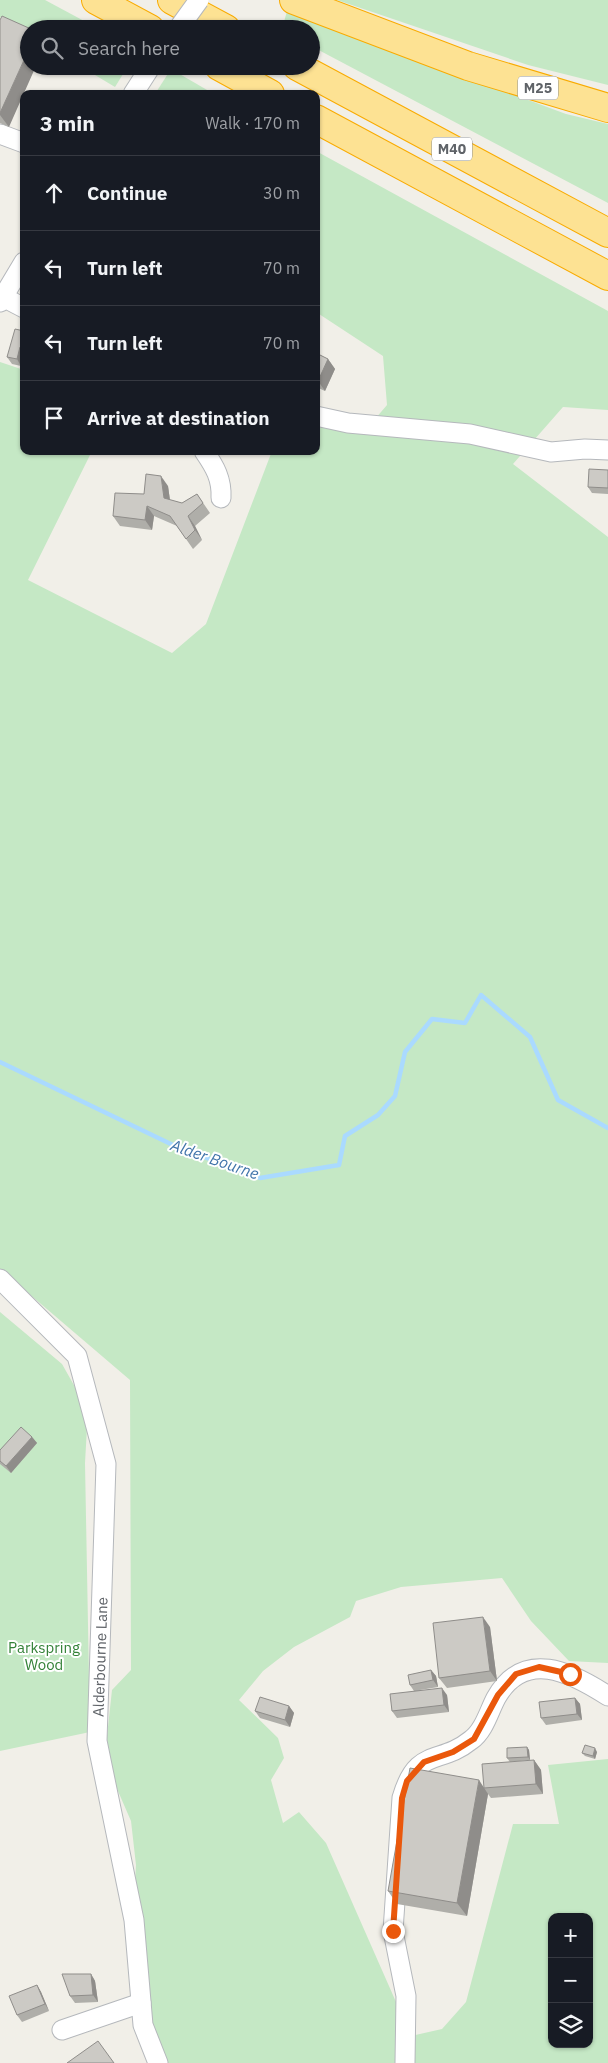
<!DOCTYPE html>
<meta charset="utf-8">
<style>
:root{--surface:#171b24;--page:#242831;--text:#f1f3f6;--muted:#9ea1a6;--line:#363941}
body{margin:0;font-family:"IBM Plex Sans",sans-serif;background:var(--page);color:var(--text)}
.controls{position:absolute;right:15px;bottom:15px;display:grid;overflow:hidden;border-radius:10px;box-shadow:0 1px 4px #0004}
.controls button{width:45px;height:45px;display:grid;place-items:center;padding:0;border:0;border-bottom:1px solid var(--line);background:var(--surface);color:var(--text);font:25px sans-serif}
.stop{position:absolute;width:15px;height:15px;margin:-11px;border:4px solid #ea580c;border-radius:50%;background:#fff}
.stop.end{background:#ea580c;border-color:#fff;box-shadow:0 1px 5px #0008}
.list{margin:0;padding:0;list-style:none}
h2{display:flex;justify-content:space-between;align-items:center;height:65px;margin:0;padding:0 20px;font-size:21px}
h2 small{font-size:16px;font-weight:400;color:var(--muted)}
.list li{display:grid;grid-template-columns:32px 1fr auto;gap:15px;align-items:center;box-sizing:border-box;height:75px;padding:0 20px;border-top:1px solid var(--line)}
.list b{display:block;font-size:19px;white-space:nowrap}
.list em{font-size:16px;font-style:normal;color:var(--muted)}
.icon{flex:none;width:28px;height:28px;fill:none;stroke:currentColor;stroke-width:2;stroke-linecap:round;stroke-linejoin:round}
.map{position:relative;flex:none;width:608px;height:2063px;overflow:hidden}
.search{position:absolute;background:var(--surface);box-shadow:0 1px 4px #0004;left:20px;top:20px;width:300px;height:55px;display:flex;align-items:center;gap:12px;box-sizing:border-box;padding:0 18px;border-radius:28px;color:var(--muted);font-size:19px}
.panel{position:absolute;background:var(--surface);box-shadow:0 1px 4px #0004;left:20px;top:90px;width:300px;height:365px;border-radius:10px}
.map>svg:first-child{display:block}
.green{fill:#c5e8c5;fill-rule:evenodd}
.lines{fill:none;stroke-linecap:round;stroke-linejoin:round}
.stream{stroke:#aadaff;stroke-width:4.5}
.minor-casing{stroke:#b5b8bc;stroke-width:21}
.highway-casing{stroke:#f9ab00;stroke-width:30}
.minor{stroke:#fff;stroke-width:19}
.highway{stroke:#fde293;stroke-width:28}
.minor-bridge-casing{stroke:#b5b8bc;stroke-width:21;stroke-linecap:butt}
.minor-bridge{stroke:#fff;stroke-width:19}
.wall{fill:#afaea9}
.shaded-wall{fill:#8f8d8a}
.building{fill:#cccac5;stroke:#8f8d8a}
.route{stroke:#ea580c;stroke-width:6}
.labels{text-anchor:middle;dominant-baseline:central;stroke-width:4;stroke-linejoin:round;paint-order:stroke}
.shield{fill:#fff;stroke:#8f9295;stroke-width:1}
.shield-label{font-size:14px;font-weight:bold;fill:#5f6368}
.park-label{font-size:15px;fill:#348238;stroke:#fff}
.street-label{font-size:15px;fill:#5f6368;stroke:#fff}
.water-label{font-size:16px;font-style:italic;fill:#4174aa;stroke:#fff}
</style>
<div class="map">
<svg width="608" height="2063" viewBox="0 0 608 2063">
<rect width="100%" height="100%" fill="#f1efe8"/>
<g class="green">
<path d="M0 0H45L99 29 20 30 0 17Z"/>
<path d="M337 0H608V85L528 65Z"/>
<path d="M287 11 566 114 608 124V203L311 46V29H282Z"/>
<path d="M80 66H128L115 87Z"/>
<path d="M171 69 214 94H155Z"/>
<path d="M316 151 608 311V410L563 407 513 464 608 537V1663L569 1661 531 1621 502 1578 401 1587 356 1601 350 1617 294 1647 263 1671 239 1700 278 1738 284 1758 271 1780 283 1823 299 1812 326 1843 411 2036 442 2029 466 2002 513 1824H559L548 1765 608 1759V2063H164L154 2047 134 1901 136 1865 131 1821 108 1768 107 1736 112 1690 131 1670 130 1380 0 1269V362L24 370V451H92L28 580 172 653 206 624 272 451H316V427L363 433 387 405 383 356 316 312ZM552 1917H589V2044H552Z"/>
<path d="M0 1312 62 1364 88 1410 85 1463 90 1732 0 1751Z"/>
</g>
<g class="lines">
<path class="stream" d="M0 1062 175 1146 260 1178 339 1165 345 1136 378 1115 395 1096 405 1052 432 1019 465 1023 481 995 530 1037 558 1100 608 1128"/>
<defs>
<g id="minor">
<path d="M133 94 151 66"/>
<path d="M0 134 24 143"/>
<path d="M3 297 24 308"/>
<path d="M0 302 24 262"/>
<path d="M316 416 348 423 470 434 551 452 585 449 608 450"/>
<path d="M204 451C215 467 222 479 221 498"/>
<path d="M0 1279 77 1356 106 1464 97 1741 134 1920 143 2025 158 2063"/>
<path d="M62 2030 141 2003"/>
<path d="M405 2063 406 1996 393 1931 402 1798C417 1746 439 1766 471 1740 484 1731 489 1711 496 1698 524 1648 571 1672 608 1696"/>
</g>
<g id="highway">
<path d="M96 0 150 29"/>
<path d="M172 0 226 29"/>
<path d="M294 0 468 66 608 108"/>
<path d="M219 66 270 94"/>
<path d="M297 66 608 233"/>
<path d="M316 119 608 276"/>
</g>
</defs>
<use href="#minor" class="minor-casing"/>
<use href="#highway" class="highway-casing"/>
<use href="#minor" class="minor"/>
<use href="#highway" class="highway"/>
<defs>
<path id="minor-bridge" d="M178 29 199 0"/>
</defs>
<use href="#minor-bridge" class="minor-bridge-casing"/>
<use href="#minor-bridge" class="minor-bridge"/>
</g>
<g class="wall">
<path d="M0 20 9 127 0 123Z"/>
<path d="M24 331V358L21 366 12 364 7 357Z"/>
<path d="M316 353 328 359 335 369 325 391 316 387Z"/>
<path d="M608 470V494L592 493 588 487Z"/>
<path d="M168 486 170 500 182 503 197 494 210 513 195 526 202 540 193 549 177 526 154 516 152 530 120 526 113 516 144 494Z"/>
<path d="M32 1437 37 1443 11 1473 0 1464V1450Z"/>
<path d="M490 1627 497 1681 447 1688 439 1678Z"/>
<path d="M431 1670 436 1676 438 1687 420 1690 447 1695 449 1712 397 1718 392 1711 414 1691 410 1685Z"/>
<path d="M575 1698 580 1704 582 1720 546 1725 541 1718Z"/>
<path d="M289 1706 294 1713 290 1727 260 1718 255 1711Z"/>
<path d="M527 1747 529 1750 530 1760 510 1762 507 1758Z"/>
<path d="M597 1752 595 1759 585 1756 582 1753Z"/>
<path d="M534 1760 541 1770 543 1794 491 1798 488 1794 467 1916 397 1904 388 1891 484 1787Z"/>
<path d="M91 1974 95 1981 98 2002 75 2003 70 1996Z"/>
<path d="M37 1985 41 1992 49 2011 22 2022 17 2015Z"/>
</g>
<g class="shaded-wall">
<path d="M29 49V66H36L9 127 0 115V113Z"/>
<path d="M20 347 24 352V358L21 366 17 359Z"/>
<path d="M328 359 335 369 325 391 318 381Z"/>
<path d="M161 476 168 486 171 508 164 498Z"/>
<path d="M147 506 154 516 152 530 145 520Z"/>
<path d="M188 516 195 526 202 540 195 530Z"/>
<path d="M32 1437 37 1443 11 1473 6 1466Z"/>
<path d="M483 1617 490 1627 497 1681 490 1671Z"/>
<path d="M431 1670 436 1676 438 1687 433 1680Z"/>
<path d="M442 1688 447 1695 449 1712 444 1705Z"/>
<path d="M575 1698 580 1704 582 1720 577 1714Z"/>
<path d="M289 1706 294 1713 290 1727 285 1720Z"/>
<path d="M527 1747 529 1750 530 1760 528 1757Z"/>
<path d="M595 1748 597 1752 595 1759 593 1756Z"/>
<path d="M534 1760 541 1770 543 1794 536 1784Z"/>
<path d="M479 1780 488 1794 467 1916 457 1903Z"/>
<path d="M91 1974 95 1981 98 2002 93 1995Z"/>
<path d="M37 1985 41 1992 49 2011 45 2004Z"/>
</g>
<g class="building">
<path d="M2 16 31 29H29V49L0 113V20Z"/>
<path d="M15 329 24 331V348L20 347 17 359 7 357Z"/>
<path d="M316 353 328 359 318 381H316Z"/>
<path d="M589 469 608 470V488L588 487Z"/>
<path d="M146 474 161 476 164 498 182 503 197 494 203 503 188 516 195 530 186 539 170 516 147 506 145 520 113 516 115 493 144 494Z"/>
<path d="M21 1427 32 1437 6 1466 0 1461V1450Z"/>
<path d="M483 1617 490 1671 439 1678 433 1623Z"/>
<path d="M431 1670 433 1680 410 1685 408 1675Z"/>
<path d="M442 1688 444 1705 392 1711 390 1694Z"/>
<path d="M260 1697 289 1706 285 1720 255 1711Z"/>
<path d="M575 1698 577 1714 541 1718 539 1702Z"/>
<path d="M585 1745 595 1748 593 1756 582 1753Z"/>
<path d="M527 1747 528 1757 507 1758V1748Z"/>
<path d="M534 1760 536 1784 484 1788 482 1764Z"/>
<path d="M410 1768 479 1780 457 1903 388 1891Z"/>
<path d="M62 1974H91L93 1995 70 1996Z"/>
<path d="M37 1985 45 2004 17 2015 9 1996Z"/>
<path d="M98 2041 114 2063H67Z"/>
</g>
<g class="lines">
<path class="route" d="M393 1931 402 1798 407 1781 424 1762 453 1752 474 1739 498 1695 516 1674 539 1667 570 1674"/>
</g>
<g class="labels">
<g class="shield">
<rect x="518" y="76.5" width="40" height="23" rx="4"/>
<rect x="432" y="137.5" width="40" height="23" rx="4"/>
</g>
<g class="shield-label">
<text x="538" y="88">M25</text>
<text x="452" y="149">M40</text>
</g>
<g class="park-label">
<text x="44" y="1647">Parkspring<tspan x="44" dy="17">Wood</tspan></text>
</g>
<g class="street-label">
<text transform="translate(100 1657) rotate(-88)">Alderbourne Lane</text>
</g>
<g class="water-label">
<text transform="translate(215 1159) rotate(19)">Alder Bourne</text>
</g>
</g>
</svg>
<div class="controls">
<button>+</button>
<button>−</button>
<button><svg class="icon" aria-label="layers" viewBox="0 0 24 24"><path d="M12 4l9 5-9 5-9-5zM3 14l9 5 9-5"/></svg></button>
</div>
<div class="stop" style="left:570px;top:1674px"></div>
<div class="stop end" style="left:393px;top:1931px"></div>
<div class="search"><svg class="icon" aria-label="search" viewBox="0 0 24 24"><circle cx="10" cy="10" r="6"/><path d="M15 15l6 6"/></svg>Search here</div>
<section class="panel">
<h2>3 min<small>Walk · 170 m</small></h2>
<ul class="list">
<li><svg class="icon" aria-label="ahead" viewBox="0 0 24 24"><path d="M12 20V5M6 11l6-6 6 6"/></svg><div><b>Continue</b></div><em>30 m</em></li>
<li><svg class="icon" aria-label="left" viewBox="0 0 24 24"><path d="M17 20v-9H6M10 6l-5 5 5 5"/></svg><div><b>Turn left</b></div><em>70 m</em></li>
<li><svg class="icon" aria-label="left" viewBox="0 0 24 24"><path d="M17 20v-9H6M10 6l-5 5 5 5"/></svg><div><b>Turn left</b></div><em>70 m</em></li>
<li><svg class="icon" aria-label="arrive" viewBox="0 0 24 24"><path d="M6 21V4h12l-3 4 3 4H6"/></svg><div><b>Arrive at destination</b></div></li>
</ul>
</section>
</div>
